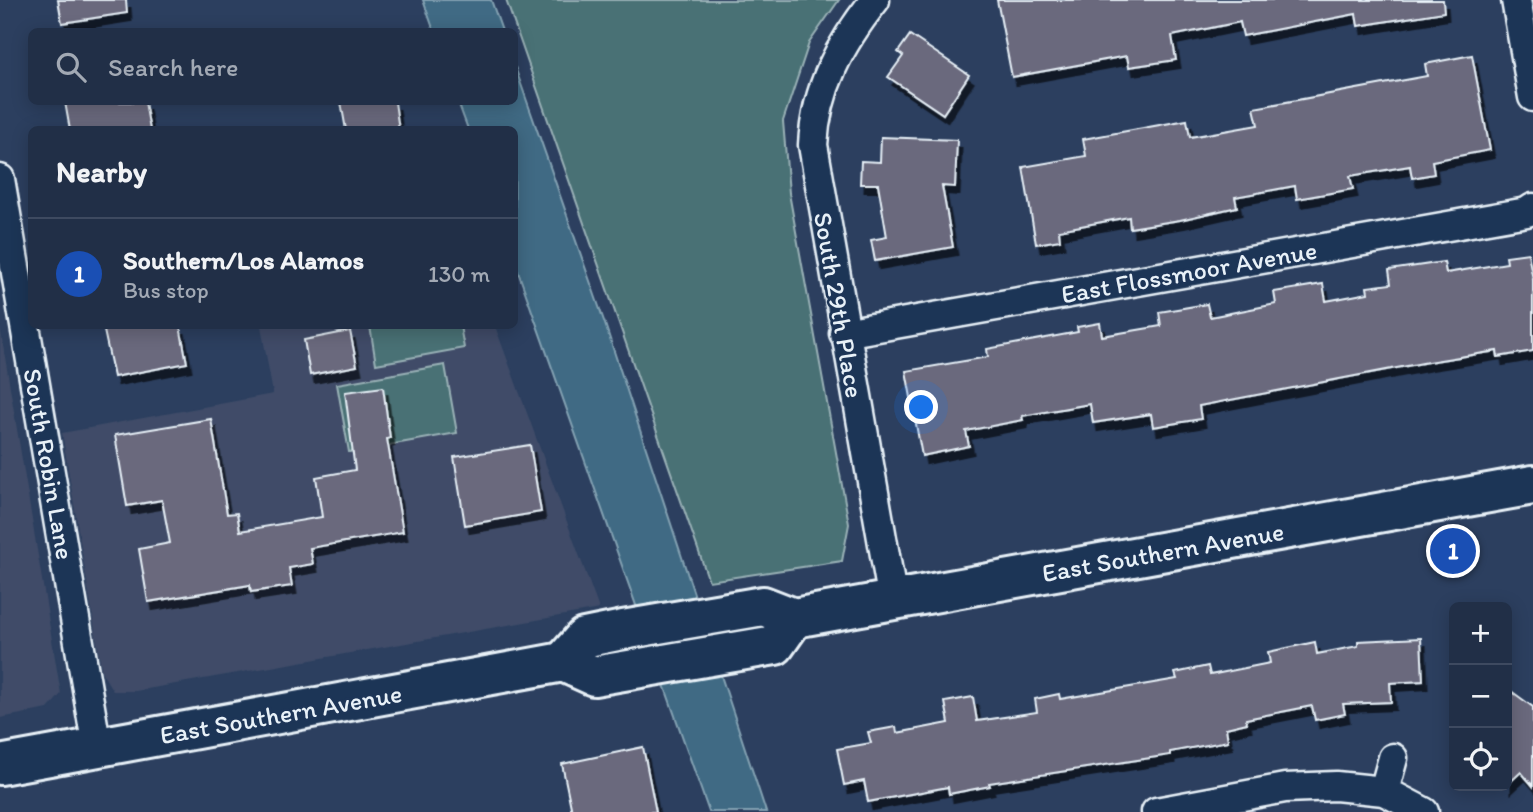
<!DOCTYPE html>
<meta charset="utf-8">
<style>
:root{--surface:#212f47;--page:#2d3b52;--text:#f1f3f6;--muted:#a2a9b4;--line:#3e4a60;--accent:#8bbbb9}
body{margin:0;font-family:Itim,sans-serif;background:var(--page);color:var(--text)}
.controls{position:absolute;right:21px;bottom:21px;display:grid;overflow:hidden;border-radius:10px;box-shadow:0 4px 18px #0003}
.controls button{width:63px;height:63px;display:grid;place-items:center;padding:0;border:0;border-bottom:2px solid var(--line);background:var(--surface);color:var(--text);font:35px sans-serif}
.you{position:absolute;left:922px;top:408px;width:24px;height:24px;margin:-18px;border:5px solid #fff;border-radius:50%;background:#1a73e8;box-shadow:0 0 0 10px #1a73e833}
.badge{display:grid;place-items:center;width:46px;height:46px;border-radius:50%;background:var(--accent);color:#fff;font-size:23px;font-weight:700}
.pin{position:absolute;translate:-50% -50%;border:4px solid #fff;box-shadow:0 2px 7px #0006}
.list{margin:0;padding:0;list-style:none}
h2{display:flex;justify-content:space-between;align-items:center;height:91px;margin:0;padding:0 28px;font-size:30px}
h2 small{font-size:23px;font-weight:400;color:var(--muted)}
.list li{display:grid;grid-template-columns:46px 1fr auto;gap:21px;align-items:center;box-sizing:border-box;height:112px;padding:0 28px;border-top:2px solid var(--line)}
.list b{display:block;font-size:26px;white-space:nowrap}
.list p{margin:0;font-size:23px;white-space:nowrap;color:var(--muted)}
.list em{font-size:23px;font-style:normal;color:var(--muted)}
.icon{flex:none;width:38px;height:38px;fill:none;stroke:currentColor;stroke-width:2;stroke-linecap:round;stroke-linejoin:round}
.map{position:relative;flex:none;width:1533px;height:812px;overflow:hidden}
.search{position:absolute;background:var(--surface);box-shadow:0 4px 18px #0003;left:28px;top:28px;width:490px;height:77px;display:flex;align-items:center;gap:18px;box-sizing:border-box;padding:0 24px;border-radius:10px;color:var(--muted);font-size:26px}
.panel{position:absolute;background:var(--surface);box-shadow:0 4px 18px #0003;left:28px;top:126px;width:490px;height:203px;border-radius:10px}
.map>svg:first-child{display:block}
.built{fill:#3f4c68}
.green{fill:#4a7175;stroke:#99b1b6;stroke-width:2}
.water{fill:#3f6b84;stroke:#83a1b2;stroke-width:2}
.building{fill:#6a697d;stroke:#e8f1f8;stroke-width:2;filter:url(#shadow)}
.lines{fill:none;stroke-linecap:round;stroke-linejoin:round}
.street-casing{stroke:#e8f1f8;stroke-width:33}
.secondary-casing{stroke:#e8f1f8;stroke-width:44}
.street{stroke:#1d3557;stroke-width:28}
.secondary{stroke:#1d3557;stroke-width:38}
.labels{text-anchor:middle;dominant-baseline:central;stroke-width:5;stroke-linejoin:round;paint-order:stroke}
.street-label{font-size:26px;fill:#e8f1f8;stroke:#1d3557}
</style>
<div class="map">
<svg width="1533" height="812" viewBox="0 0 1533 812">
<defs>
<filter id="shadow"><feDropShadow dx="4.5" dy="8" stdDeviation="0" flood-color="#0009"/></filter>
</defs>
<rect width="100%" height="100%" fill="#2c3f5f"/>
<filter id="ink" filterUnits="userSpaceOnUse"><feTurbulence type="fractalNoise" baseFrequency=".0143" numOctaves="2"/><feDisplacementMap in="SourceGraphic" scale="14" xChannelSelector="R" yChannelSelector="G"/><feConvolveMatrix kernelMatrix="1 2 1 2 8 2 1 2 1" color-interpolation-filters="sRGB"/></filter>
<g filter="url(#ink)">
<g class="built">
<path d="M261 326H495L599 609 136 691H113L102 673 62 433 273 394Z"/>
<path d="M0 327 61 694 48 709 0 718Z"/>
</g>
<g class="green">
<path d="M506 0H839L809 43 783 121 789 193 849 524 842 561 709 581Z"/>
<path d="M370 326H460L464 348 376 364Z"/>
<path d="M445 365 457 433 349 452 337 384Z"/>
</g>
<g class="water">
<path d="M423 0H491L502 31H434Z"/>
<path d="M515 67 604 321 766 812H709L515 263 514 130 468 129 458 102H514Z"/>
</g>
<g class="building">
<path d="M58 0H126L127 13 62 23Z"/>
<path d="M997 0H1443L1444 12 1358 26 1356 14 1243 36 1240 22 1172 36 1176 60 1129 67 1127 56 1012 77Z"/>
<path d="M910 35 969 75 943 114 888 77 903 56 898 52Z"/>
<path d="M1472 55 1490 150 1432 161 1434 174 1412 178 1410 166 1350 176 1353 189 1297 199 1295 186 1235 197 1237 207 1180 220 1130 228 1129 217 1059 230 1060 240 1036 244 1023 167 1086 156 1083 139 1187 120 1190 137 1258 125 1254 108 1427 76 1425 64Z"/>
<path d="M65 102H145L150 130H70Z"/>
<path d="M341 102H395L399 130H346Z"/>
<path d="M881 137 957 140 955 187 942 186 953 247 875 261 871 240 887 237 878 184H860L861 161 880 162Z"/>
<path d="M1528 253 1533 280V351L1498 357 1497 351 1428 362 1199 406 1201 419 1153 427 1151 414 1093 423 1090 404 1022 416 1023 420 966 431 969 446 922 456 906 371 988 357 987 349 1078 332 1077 327 1100 323 1102 336 1161 326 1159 312 1207 304 1210 317 1276 304 1274 292 1323 284 1326 301 1368 293 1367 287 1391 284 1389 270 1444 262 1446 273 1507 263 1506 256Z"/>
<path d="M103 326H180L187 363 114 377Z"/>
<path d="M350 331 357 366 310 375 304 340Z"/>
<path d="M383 387 390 438 387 439 403 532 310 548 313 564 289 568 292 586 251 592 250 585 148 602 139 549 170 543 162 500 127 506 115 435 211 419 227 514 237 513 240 531 322 517 316 477 355 470 345 392Z"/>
<path d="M530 445 541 512 465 525 454 457Z"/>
<path d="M1421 638 1423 681 1390 683 1391 702 1343 704 1345 714 1315 720 1312 706 1246 719 1247 723 1226 728 1228 741 1170 752V755L989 783 990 786 949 794 948 787 868 802 864 781 844 785 837 749 871 743 868 732 896 727 897 733 949 723 945 702 973 697 977 721 1037 712 1035 699 1059 694 1060 699 1177 679 1175 673 1208 666 1210 675 1270 663 1268 652 1315 642 1317 654 1358 646V641Z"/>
<path d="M1507 688 1533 707V786L1521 772 1507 785Z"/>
<path d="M643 747 656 812H572L562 764Z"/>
</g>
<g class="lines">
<defs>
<g id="street">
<path d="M875 0C840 44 816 88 813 145L893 601"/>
<path d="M1516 0 1533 97"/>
<path d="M0 179 97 748"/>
<path d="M844 333 1527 212 1533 208"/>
<path d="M1384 791 1393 758"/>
<path d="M1156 812 1285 788 1336 786 1384 791 1424 812"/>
</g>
<g id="secondary">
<path d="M563 662 584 638 623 630 763 606 794 618 1533 485"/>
<path d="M0 765 563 662 594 676 775 645 794 618"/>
</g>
</defs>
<use href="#street" class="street-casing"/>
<use href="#secondary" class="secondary-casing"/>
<use href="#street" class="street"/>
<use href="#secondary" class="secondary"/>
</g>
</g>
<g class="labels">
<g class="street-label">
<text transform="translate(1189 272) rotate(-10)">East Flossmoor Avenue</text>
<text transform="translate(839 305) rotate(80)">South 29th Place</text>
<text transform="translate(49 464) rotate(80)">South Robin Lane</text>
<text transform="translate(1163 552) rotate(-10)">East Southern Avenue</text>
<text transform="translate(281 714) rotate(-10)">East Southern Avenue</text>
</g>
</g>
</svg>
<div class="controls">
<button>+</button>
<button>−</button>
<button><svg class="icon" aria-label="locate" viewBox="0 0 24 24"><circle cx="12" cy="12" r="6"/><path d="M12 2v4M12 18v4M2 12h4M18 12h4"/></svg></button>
</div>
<div class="you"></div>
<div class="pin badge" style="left:1453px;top:551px;background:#1a4fb4">1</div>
<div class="search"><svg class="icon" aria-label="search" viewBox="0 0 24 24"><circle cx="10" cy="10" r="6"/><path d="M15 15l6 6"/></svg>Search here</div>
<section class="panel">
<h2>Nearby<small></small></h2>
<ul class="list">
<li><span class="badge" style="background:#1a4fb4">1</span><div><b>Southern/Los Alamos</b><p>Bus stop</p></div><em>130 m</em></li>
</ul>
</section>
</div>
